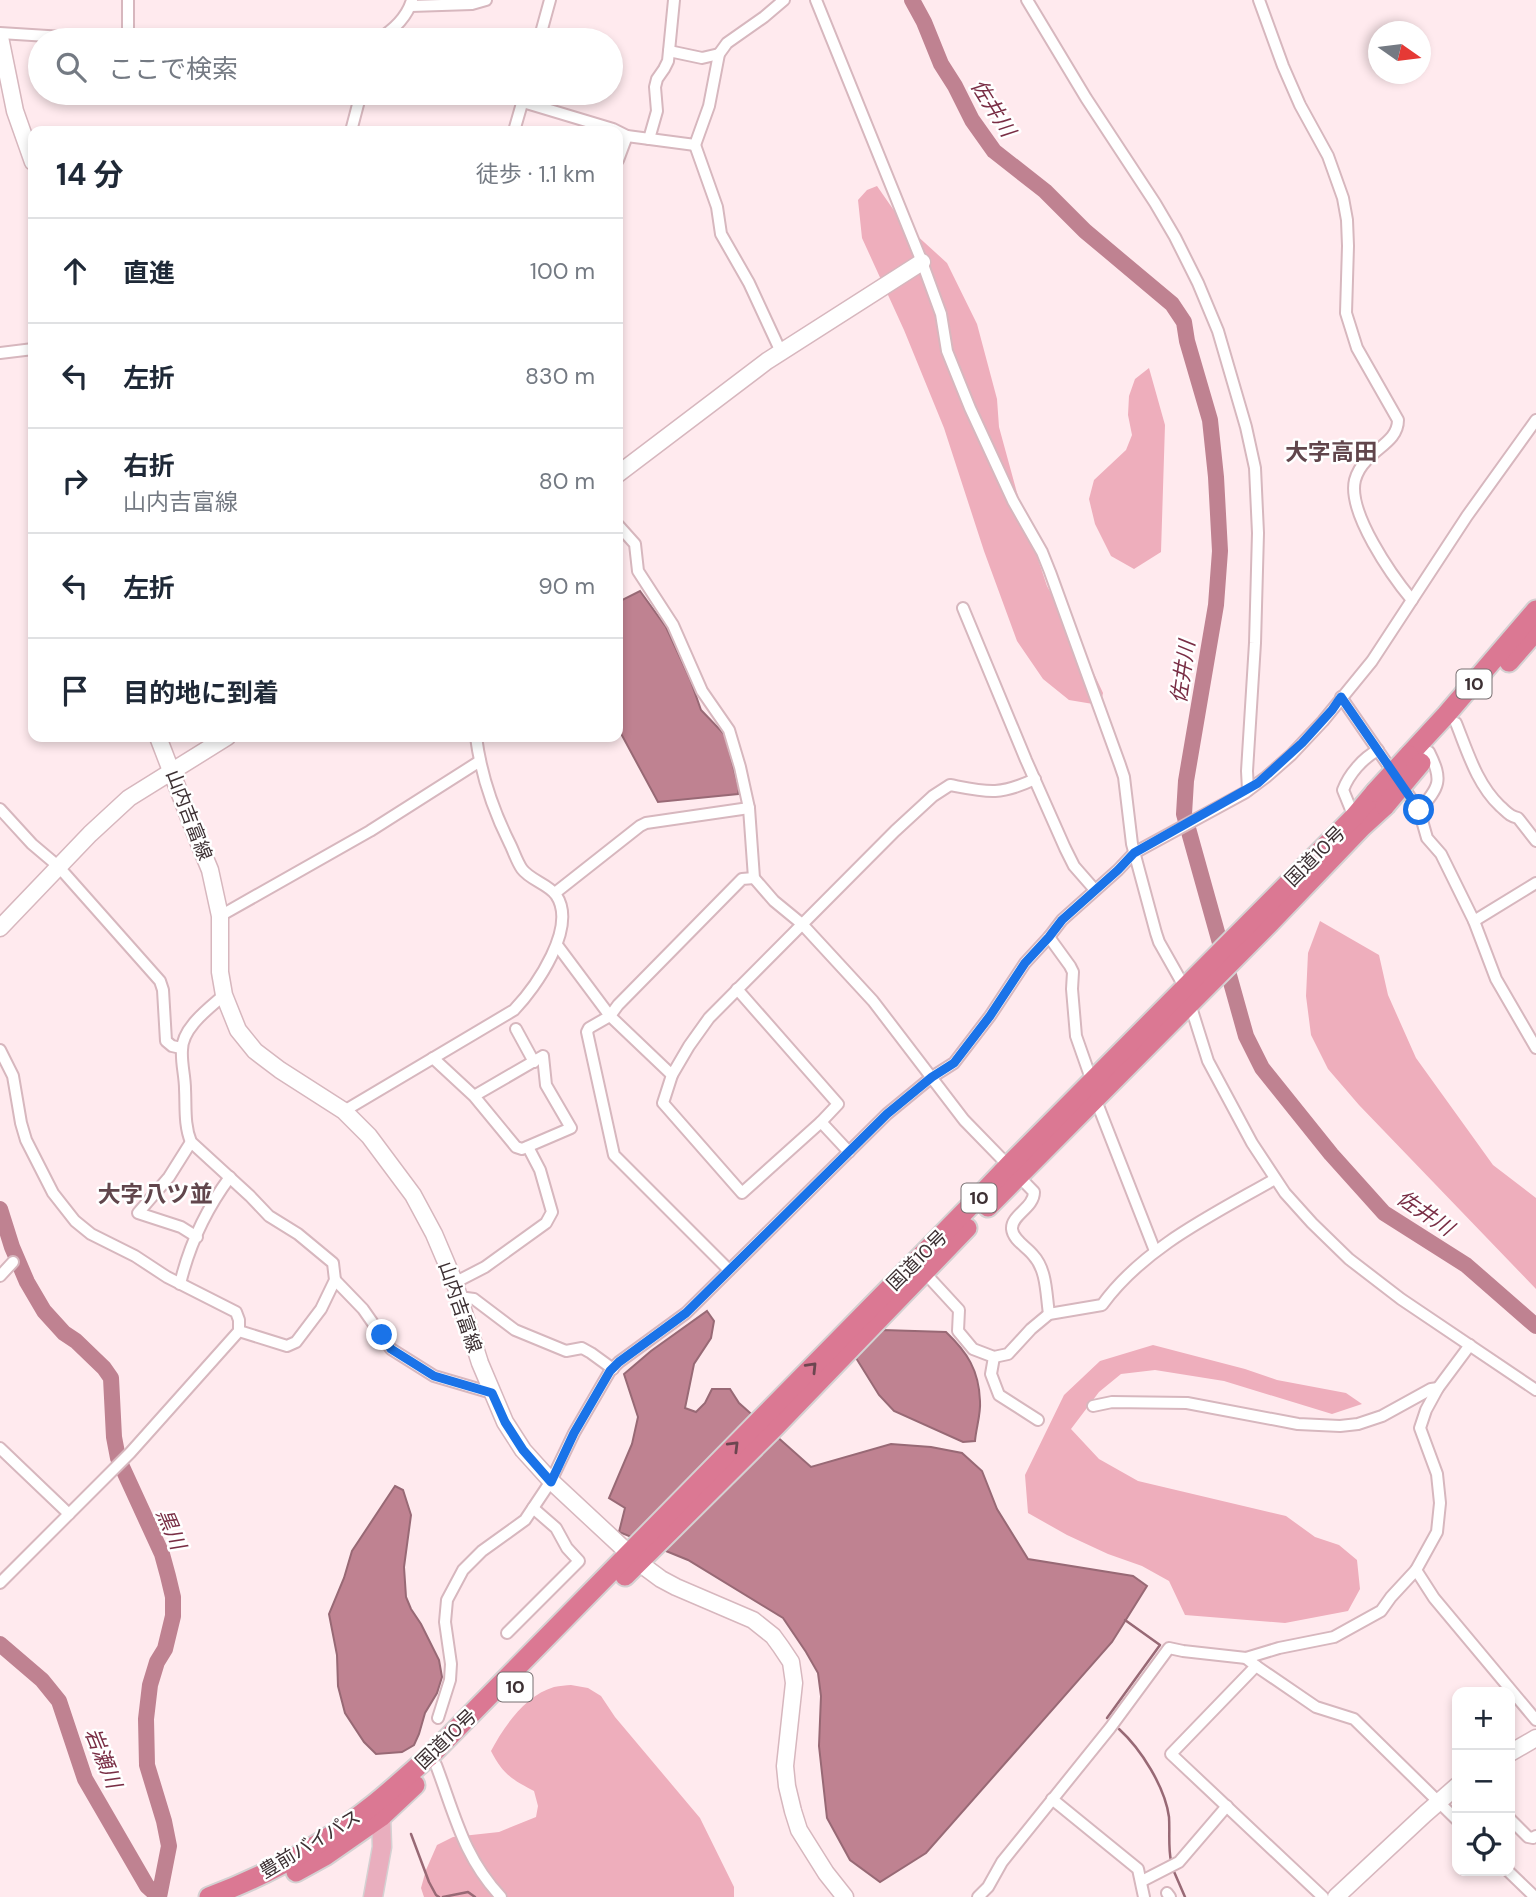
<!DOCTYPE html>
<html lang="ja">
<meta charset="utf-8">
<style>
:root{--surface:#fff;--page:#f2f2f3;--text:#1f2937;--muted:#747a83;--line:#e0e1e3}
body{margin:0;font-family:"DM Sans","Noto Sans JP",sans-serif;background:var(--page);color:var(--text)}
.controls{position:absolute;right:21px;bottom:21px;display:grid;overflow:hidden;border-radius:14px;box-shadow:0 4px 10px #0003}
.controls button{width:63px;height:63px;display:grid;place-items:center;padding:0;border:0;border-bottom:2px solid var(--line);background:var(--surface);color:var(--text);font:35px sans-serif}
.compass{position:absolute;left:1368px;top:21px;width:63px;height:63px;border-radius:50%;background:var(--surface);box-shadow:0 4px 10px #0003;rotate:104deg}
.stop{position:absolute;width:21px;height:21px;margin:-16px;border:5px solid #1a73e8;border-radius:50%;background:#fff}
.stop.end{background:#1a73e8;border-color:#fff;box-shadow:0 2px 7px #0008}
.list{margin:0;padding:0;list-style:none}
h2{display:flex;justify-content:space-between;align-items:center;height:91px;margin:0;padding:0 28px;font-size:30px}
h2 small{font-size:23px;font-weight:400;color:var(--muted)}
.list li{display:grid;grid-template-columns:46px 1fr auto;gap:21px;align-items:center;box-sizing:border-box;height:105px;padding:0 28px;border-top:2px solid var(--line)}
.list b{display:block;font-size:26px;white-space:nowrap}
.list p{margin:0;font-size:23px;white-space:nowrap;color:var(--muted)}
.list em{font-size:23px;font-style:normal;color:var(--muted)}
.icon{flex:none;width:38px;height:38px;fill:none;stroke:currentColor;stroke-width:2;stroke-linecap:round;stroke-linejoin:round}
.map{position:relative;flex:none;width:1536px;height:1897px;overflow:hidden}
.search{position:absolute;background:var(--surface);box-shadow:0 4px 10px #0003;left:28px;top:28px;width:595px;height:77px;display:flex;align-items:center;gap:18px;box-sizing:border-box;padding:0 24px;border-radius:38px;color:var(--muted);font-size:26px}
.panel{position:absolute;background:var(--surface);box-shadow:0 4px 10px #0003;left:28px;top:126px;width:595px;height:616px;border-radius:14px}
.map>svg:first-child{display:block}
.forest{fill:#eeaebc}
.water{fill:#bf8291;stroke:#986975;stroke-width:2}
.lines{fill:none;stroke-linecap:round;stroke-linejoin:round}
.stream{stroke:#986975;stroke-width:2.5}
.river{stroke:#bf8291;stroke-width:16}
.street-casing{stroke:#d7b7be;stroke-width:14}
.secondary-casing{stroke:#d7b7be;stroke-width:19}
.primary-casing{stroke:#d4d1d2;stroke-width:21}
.highway-casing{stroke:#d4d1d2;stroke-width:23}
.street{stroke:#fff;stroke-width:10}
.secondary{stroke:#fff;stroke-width:16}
.primary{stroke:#e9aebe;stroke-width:18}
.highway{stroke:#db7893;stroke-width:19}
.highway-bridge-casing{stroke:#d4d1d2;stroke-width:23;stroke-linecap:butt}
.highway-bridge{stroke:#db7893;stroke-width:19}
.oneway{stroke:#6c4650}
.route{stroke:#1a73e8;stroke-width:9}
.labels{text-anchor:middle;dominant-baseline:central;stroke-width:5;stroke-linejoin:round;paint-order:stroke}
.shield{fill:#fff;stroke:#776e70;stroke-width:2}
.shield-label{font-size:18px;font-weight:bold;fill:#3d3033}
.street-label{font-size:19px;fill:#3d3033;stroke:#fff}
.water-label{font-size:21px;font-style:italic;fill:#792e45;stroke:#fff}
.quarter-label{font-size:23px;font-weight:bold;fill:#61464c;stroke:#fff}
</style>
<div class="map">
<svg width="1536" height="1897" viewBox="0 0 1536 1897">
<rect width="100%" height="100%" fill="#ffeaee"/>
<g class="forest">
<path d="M877 186 902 222 947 263 977 324 997 399 999 427 1022 511 1047 586 1090 665 1103 693 1101 702 1093 704 1069 700 1043 679 1017 641 984 551 944 428 904 330 862 238 858 200 867 190Z"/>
<path d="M1149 368 1165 425 1161 552 1134 569 1111 556 1095 524 1089 499 1094 480 1126 450 1132 435 1128 415 1129 396 1135 379Z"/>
<path d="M1320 921 1379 955 1388 995 1416 1058 1493 1165 1536 1198V1289L1359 1105 1328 1069 1311 1035 1306 996 1308 953Z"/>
<path d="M1153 1345 1245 1369 1277 1380 1346 1393 1362 1404 1332 1414 1224 1381 1155 1370 1121 1374 1099 1392 1071 1429 1099 1459 1138 1481 1286 1516 1315 1537 1339 1545 1357 1560 1360 1589 1348 1611 1285 1623 1185 1615 1169 1581 1142 1566 1108 1554 1067 1535 1028 1513 1025 1475 1064 1395 1100 1361Z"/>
<path d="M571 1685 588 1688 601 1696 615 1717 700 1818 734 1887V1897H424L421 1888 426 1870 437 1845 453 1837 499 1832 536 1817 538 1806 534 1791C511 1779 503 1774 491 1751 504 1726 526 1695 554 1687 560 1686 566 1685 571 1685Z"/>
</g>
<g class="water">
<path d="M640 591 666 627 690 679 701 710 725 735 739 789 738 794 658 802 618 728V602Z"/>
<path d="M707 1311 714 1321 711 1338 694 1364 685 1408 696 1412 705 1403 712 1389H730L739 1403 811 1467 891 1444 931 1447 962 1453 982 1471 997 1509 1028 1559 1133 1576 1147 1586 1112 1642 926 1853 880 1882 850 1860 827 1818 819 1746 821 1696 818 1673 806 1652 783 1618 688 1560 619 1532 625 1508 609 1498 632 1444 638 1417 624 1374 651 1351Z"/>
<path d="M883 1330 946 1332C967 1352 979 1370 980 1401 981 1414 976 1428 975 1441L963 1442 894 1411 879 1395 856 1358Z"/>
<path d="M395 1486 403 1490 411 1515 404 1567 406 1597 411 1609 421 1624 439 1660 442 1677 437 1693 425 1713 419 1734 414 1745 402 1752 376 1754 364 1742 345 1713 338 1686 337 1655 329 1614 344 1578 352 1551Z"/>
</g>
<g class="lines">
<g class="stream">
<path d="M1107 1718 1160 1645 1125 1620"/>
<path d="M1119 1729C1141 1749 1165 1787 1169 1817 1170 1832 1168 1847 1171 1861"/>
<path d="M411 1834 429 1882 436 1895 439 1897"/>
<path d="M1172 1867 1185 1897"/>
<path d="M443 1897 468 1892 475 1897"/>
</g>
<g class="river">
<path d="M912 0 924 22 941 64 955 86 972 120 994 151 1045 191 1085 231 1172 304 1184 322 1187 341 1210 420 1216 477 1220 551 1216 605 1186 781 1184 814 1246 1036 1262 1068 1331 1154 1384 1213 1466 1265 1536 1326"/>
<path d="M0 1209 12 1247 27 1282 44 1311 64 1333 76 1341 104 1368 111 1378 114 1437 118 1458 162 1554 168 1576 173 1597V1616L165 1649 157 1662 150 1685 146 1719 147 1765 164 1821 169 1846 159 1897"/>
<path d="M0 1644 42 1680 59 1701 85 1779 147 1886 158 1896"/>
</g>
<defs>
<g id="street">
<path d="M128 0V40"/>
<path d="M816 0 922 262 941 314 947 351 970 408 1013 501 1042 552 1050 572 1120 765 1124 777 1132 844 1156 933 1159 942 1185 988 1208 1061 1252 1143 1285 1193 1312 1223 1349 1259 1401 1299 1536 1390"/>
<path d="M1027 0 1086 98 1155 203 1175 237 1198 283 1218 331 1246 427 1255 468 1258 533 1255 643 1247 771 1248 790"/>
<path d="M1259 0 1283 66 1300 105 1328 156 1343 198 1347 220 1348 246 1346 313 1357 348 1398 420C1398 440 1377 447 1366 461 1361 466 1357 473 1355 480 1347 512 1392 576 1412 600"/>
<path d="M411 6 472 4 486 0"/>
<path d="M0 33 111 40"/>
<path d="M260 40 292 38 330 40"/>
<path d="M377 40C392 31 407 17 412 0"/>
<path d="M539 40 550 0"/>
<path d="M669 51 702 58 719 54"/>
<path d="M523 102 613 129 627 136 695 145 709 106 719 54 727 43 764 17 784 0"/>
<path d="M351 131 361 93"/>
<path d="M514 131 525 93"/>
<path d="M649 139 657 111 655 87 657 79 664 69 668 61 674 0"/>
<path d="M695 145 717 207 721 234 749 283 781 352"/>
<path d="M618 160 627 136"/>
<path d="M0 353 33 349"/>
<path d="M618 525 635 544 638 571 673 625 702 691 729 730 740 767 749 808 754 878 774 901 802 924 873 1001 964 1120 1034 1192C1034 1208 1011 1215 1012 1229 1013 1240 1027 1247 1033 1255 1047 1270 1046 1294 1049 1314"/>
<path d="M963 608 1026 760 1065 848 1074 866 1095 890"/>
<path d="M1341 697 1419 810 1427 838 1441 854 1474 921 1496 979 1536 1048"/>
<path d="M1456 723C1468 753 1477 784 1500 806 1507 812 1509 816 1518 818L1536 841"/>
<path d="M0 809 32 844 58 866 160 981 163 990 166 1041 172 1046 181 1048"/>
<path d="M1419 810C1440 787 1443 780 1429 752"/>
<path d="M1354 817 1343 790C1349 774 1363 758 1378 750"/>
<path d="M555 893 640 826 646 823 749 808"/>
<path d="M220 916 370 831 480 761"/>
<path d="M1474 921 1536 883"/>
<path d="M1049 937 1070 966 1073 972 1072 989 1076 1036 1089 1073"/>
<path d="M557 945 610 1016 672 1075"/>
<path d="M737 989 838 1104 821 1122"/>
<path d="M516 1029 534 1062"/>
<path d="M0 1050 13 1076 21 1123 26 1140 53 1193 75 1221 91 1234 135 1256 167 1277 236 1312 239 1320V1331"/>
<path d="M433 1058 474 1096 516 1147 522 1149 571 1128 546 1085 543 1056 474 1096"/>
<path d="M1099 1108 1155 1251"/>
<path d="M344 1111 514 1010C536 987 578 927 556 895 548 884 530 880 522 869 517 862 514 852 510 844 493 810 481 775 476 737"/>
<path d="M191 1142 169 1177 138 1213 181 1227 197 1237"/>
<path d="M849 1152 821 1122 742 1193 663 1103 672 1075 689 1046 709 1018 895 831 933 796 950 785C987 792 999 796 1035 779"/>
<path d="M729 1270 614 1155 587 1032 589 1028 610 1016 618 1005 742 879 754 878"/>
<path d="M924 1272 959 1310 958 1331 973 1349 994 1357 1008 1354 1031 1329 1049 1314 1102 1305C1144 1247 1214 1214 1275 1179"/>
<path d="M0 1276 13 1262"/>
<path d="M335 1280 363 1309 391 1349 434 1376 492 1393"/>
<path d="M454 1283 485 1267 546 1223 552 1212 540 1170 528 1147"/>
<path d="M180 1284C189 1246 207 1208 230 1177"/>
<path d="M459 1297 474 1299 515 1330 566 1351 582 1348 591 1353 613 1369"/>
<path d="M1470 1345 1438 1388 1426 1410 1420 1428 1437 1474 1440 1503 1437 1532 1416 1570 1434 1598 1536 1720"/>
<path d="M994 1357 991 1374 999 1395 1038 1420"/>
<path d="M1093 1406 1112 1402 1187 1403 1298 1424 1340 1426 1358 1424 1382 1416 1431 1389 1438 1388"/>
<path d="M0 1448 69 1514"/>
<path d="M0 1583 130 1453 239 1331 287 1346 296 1342 321 1309 335 1280 333 1263 298 1234 269 1216 250 1196 191 1142C184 1125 186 1107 185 1089 185 1076 181 1063 182 1050 182 1028 208 1009 224 995"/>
<path d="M507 1633 579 1561 567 1548 556 1528 533 1508"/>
<path d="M1246 1658 1256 1666 1171 1754 1323 1897"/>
<path d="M1256 1666 1316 1707 1354 1719 1457 1820"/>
<path d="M438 1718 450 1680 451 1664 445 1622 447 1600 463 1570 482 1551 525 1520 551 1481 574 1433 610 1371 619 1362 686 1313 887 1114 932 1077 954 1063 990 1016 1025 963 1049 937 1062 920 1118 870 1134 853 1246 792 1266 777 1291 755 1323 721 1372 661 1467 516 1536 420"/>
<path d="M436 1765C455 1815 463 1856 501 1897"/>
<path d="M1052 1799 1138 1869 1144 1897"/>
<path d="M1510 1819 1528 1837 1533 1838 1536 1836"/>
<path d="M1508 1871 1535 1897"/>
<path d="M1142 1881 1179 1862 1227 1806"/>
<path d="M1167 1893 1170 1897"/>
<path d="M978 1897 988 1887 1002 1862 1110 1728 1169 1648 1183 1651 1246 1658 1279 1648 1334 1637 1381 1611 1391 1597 1416 1570"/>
</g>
<g id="secondary">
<path d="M0 37 15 111 33 162"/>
<path d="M618 474 767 361 922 262"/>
<path d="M158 737 198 841 210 870 220 916V972L224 995 238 1030 255 1051 280 1070 344 1111 369 1136 413 1195 434 1234 454 1281 480 1363 505 1422 523 1450 551 1481 638 1562 661 1579 676 1587 753 1620 773 1636 781 1647 791 1662 794 1683 785 1766 787 1786 793 1811 799 1830 826 1873 845 1897"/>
<path d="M0 928 90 834 129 798 227 737"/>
<path d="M1510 1753 1536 1738"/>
<path d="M1336 1897 1425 1814 1457 1786"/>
</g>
<path id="primary" d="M373 1897 382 1847 381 1817 374 1809"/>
<g id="highway">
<path d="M1509 662 1536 631"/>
<path d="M1409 755 1446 715 1536 610"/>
<path d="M988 1207 1269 924 1362 827 1385 806"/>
<path d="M625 1576 776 1426 967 1228"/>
<path d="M296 1872 325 1856 381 1817 415 1785"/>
<path d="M209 1897C268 1875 324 1844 373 1805 393 1789 412 1771 431 1755L974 1202 1009 1165 1354 817 1375 792"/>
</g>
</defs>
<use href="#street" class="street-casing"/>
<use href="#secondary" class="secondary-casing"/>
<use href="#primary" class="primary-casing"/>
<use href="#highway" class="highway-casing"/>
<use href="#street" class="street"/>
<use href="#secondary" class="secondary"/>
<use href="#primary" class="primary"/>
<use href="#highway" class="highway"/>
<defs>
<g id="highway-bridge">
<path d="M1375 792 1409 755"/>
<path d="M1385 806 1421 763"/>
</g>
</defs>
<use href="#highway-bridge" class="highway-bridge-casing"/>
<use href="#highway-bridge" class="highway-bridge"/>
</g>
<defs><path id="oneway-chevron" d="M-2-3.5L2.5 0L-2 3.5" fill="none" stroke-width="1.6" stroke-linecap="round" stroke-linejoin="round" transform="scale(1.75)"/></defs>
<g class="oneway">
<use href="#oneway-chevron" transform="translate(812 1367) rotate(-46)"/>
<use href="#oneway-chevron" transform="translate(734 1446) rotate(-45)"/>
</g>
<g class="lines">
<path class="route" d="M382 1335 391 1349 434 1376 492 1393 505 1422 523 1450 551 1482 574 1433 610 1371 619 1362 686 1313 887 1114 932 1077 954 1063 990 1016 1025 963 1049 937 1062 920 1118 870 1134 853 1258 783 1302 743 1332 710 1341 697 1419 810"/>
</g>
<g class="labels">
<g class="shield">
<rect x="1456.5" y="669.5" width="35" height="29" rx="5"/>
<rect x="961.5" y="1183.5" width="35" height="29" rx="5"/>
<rect x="497.5" y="1672.5" width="35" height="29" rx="5"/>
</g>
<g class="shield-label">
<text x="1474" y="684">10</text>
<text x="979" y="1198">10</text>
<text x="515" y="1687">10</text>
</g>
<g class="street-label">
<text transform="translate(189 815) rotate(69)">山内吉富線</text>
<text transform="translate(1315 856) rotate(-45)">国道10号</text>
<text transform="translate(917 1260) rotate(-45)">国道10号</text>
<text transform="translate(460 1307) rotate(71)">山内吉富線</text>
<text transform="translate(446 1739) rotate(-44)">国道10号</text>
<text transform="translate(310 1844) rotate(-31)">豊前バイパス</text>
</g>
<g class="water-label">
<text transform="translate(993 108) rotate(58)">佐井川</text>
<text transform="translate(1183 672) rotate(-82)">佐井川</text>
<text transform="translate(1425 1213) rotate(34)">佐井川</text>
<text transform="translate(171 1529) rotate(67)">黒川</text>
<text transform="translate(103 1758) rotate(68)">岩瀬川</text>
</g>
<g class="quarter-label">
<text x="1331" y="452">大字高田</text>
<text x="155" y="1194">大字八ツ並</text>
</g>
</g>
</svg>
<div class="controls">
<button>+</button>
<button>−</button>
<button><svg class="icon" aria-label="locate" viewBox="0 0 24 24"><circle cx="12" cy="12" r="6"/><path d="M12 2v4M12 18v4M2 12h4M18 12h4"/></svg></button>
</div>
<svg class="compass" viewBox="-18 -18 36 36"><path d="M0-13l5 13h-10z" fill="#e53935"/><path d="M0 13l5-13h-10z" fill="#747a83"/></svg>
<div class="stop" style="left:1419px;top:810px"></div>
<div class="stop end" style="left:382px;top:1335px"></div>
<div class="search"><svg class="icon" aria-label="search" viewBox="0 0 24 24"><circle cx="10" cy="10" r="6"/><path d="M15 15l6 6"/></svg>ここで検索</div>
<section class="panel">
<h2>14 分<small>徒歩 · 1.1 km</small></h2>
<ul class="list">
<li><svg class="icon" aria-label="ahead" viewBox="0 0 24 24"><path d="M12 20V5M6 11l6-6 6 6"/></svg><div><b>直進</b></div><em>100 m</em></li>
<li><svg class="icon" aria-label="left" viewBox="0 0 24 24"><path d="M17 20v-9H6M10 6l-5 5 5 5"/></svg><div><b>左折</b></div><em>830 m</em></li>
<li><svg class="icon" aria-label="right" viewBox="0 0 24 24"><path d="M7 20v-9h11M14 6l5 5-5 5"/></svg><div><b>右折</b><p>山内吉富線</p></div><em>80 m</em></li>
<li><svg class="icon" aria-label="left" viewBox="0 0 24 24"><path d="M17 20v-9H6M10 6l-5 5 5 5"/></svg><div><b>左折</b></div><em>90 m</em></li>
<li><svg class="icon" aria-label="arrive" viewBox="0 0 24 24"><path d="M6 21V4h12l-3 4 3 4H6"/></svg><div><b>目的地に到着</b></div></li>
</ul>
</section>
</div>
